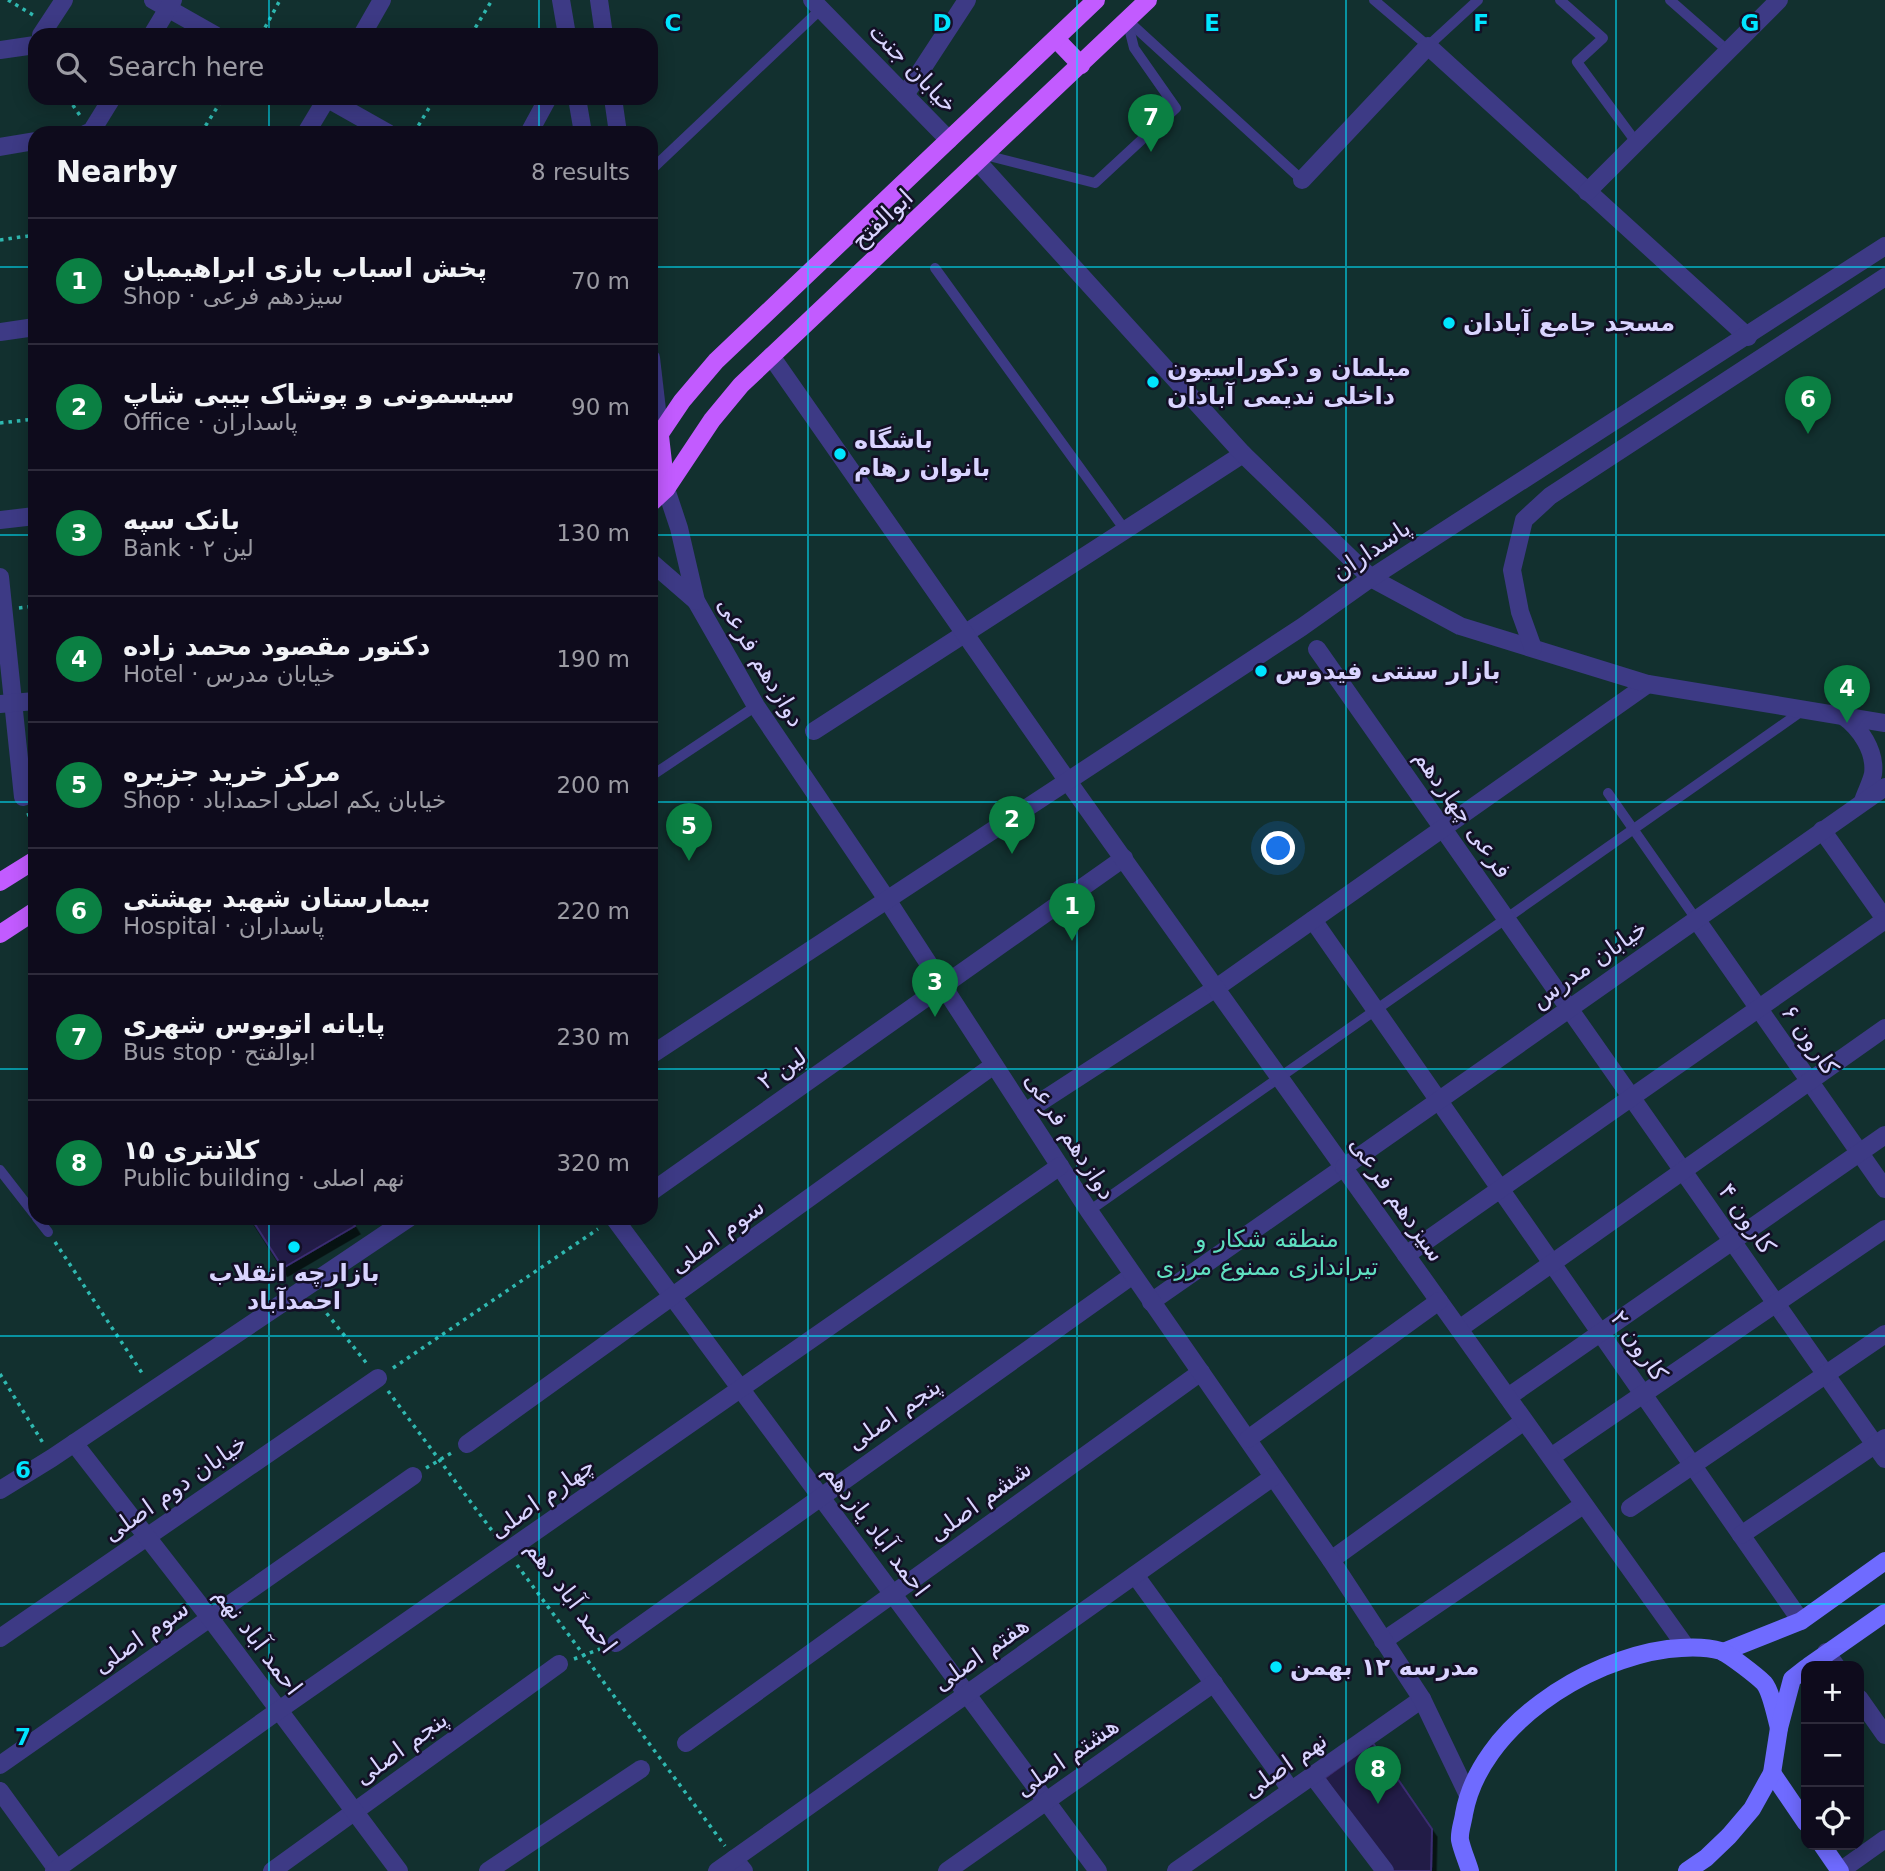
<!DOCTYPE html>
<meta charset="utf-8">
<style>
:root{--surface:#0e0b1c;--page:#171425;--text:#f1f3f6;--muted:#9b9ba3;--line:#2e2b3b;--accent:#0b8043}
body{margin:0;font-family:"DejaVu Sans","Noto Naskh Arabic",sans-serif;background:var(--page);color:var(--text)}
.controls{position:absolute;right:21px;bottom:21px;display:grid;overflow:hidden;border-radius:14px;box-shadow:0 4px 18px #0003}
.controls button{width:63px;height:63px;display:grid;place-items:center;padding:0;border:0;border-bottom:2px solid var(--line);background:var(--surface);color:var(--text);font:35px sans-serif}
.you{position:absolute;left:1279px;top:849px;width:24px;height:24px;margin:-18px;border:5px solid #fff;border-radius:50%;background:#1a73e8;box-shadow:0 0 0 10px #1a73e833}
.badge{display:grid;place-items:center;width:46px;height:46px;border-radius:50%;background:var(--accent);color:#fff;font-size:23px;font-weight:700}
.pin{position:absolute;translate:-50% -58px;filter:drop-shadow(0 2px 4px #0008)}
.pin::after{content:'';position:absolute;top:37px;width:24px;height:21px;background:inherit;clip-path:polygon(0 0,100% 0,50% 100%)}
.list{margin:0;padding:0;list-style:none}
h2{display:flex;justify-content:space-between;align-items:center;height:91px;margin:0;padding:0 28px;font-size:30px}
h2 small{font-size:23px;font-weight:400;color:var(--muted)}
.list li{display:grid;grid-template-columns:46px 1fr auto;gap:21px;align-items:center;box-sizing:border-box;height:126px;padding:0 28px;border-top:2px solid var(--line)}
.list b{display:block;font-size:26px;white-space:nowrap}
.list p{margin:0;font-size:23px;white-space:nowrap;color:var(--muted)}
.list em{font-size:23px;font-style:normal;color:var(--muted)}
.icon{flex:none;width:38px;height:38px;fill:none;stroke:currentColor;stroke-width:2;stroke-linecap:round;stroke-linejoin:round}
.map{position:relative;flex:none;width:1885px;height:1871px;overflow:hidden}
.search{position:absolute;background:var(--surface);box-shadow:0 4px 18px #0003;left:28px;top:28px;width:630px;height:77px;display:flex;align-items:center;gap:18px;box-sizing:border-box;padding:0 24px;border-radius:21px;color:var(--muted);font-size:26px}
.panel{position:absolute;background:var(--surface);box-shadow:0 4px 18px #0003;left:28px;top:126px;width:630px;height:1099px;border-radius:21px}
.map>svg:first-child{display:block}
.green{fill:#12302f;fill-rule:evenodd}
.building{fill:#241b47;stroke:#3b2d73;stroke-width:2;filter:url(#shadow)}
.lines{fill:none;stroke-linecap:round;stroke-linejoin:round}
.path{stroke:#2fb8b0;stroke-width:3.5;stroke-dasharray:3.5 5;stroke-linecap:butt}
.service{stroke:#3d3a85;stroke-width:10}
.minor{stroke:#3d3a85;stroke-width:18}
.tertiary{stroke:#3d3a85;stroke-width:18}
.secondary{stroke:#6f6bff;stroke-width:18}
.primary{stroke:#c25bff;stroke-width:18}
.grid{fill:none;stroke:#00e5ff;stroke-width:2;stroke-opacity:0.55}
.poi-dot{fill:#00e5ff;stroke:#130f26;stroke-width:2.5}
.labels{text-anchor:middle;dominant-baseline:central;stroke-width:5;stroke-linejoin:round;paint-order:stroke}
.street-label{font-size:24px;fill:#d9d4ff;stroke:#130f26}
.poi-label{font-size:24px;font-weight:bold;fill:#d9d4ff;stroke:#130f26;text-anchor:start}
.park-label{font-size:24px;fill:#5fe0c0;stroke:#130f26}
.grid-label{font-size:23px;text-anchor:middle;font-weight:bold;fill:#00e5ff;stroke:#130f26;stroke-width:5;stroke-linejoin:round;paint-order:stroke}
</style>
<div class="map">
<svg width="1885" height="1871" viewBox="0 0 1885 1871">
<defs>
<filter id="shadow"><feDropShadow dx="4.5" dy="8" stdDeviation="0" flood-color="#0009"/></filter>
</defs>
<rect width="100%" height="100%" fill="#130f26"/>
<path class="green" d="M0 0H1885V1871H0ZM35 35H651V98H35ZM35 133H651V1218H35ZM1806 1666H1859V1845H1806Z"/>
<g class="building">
<path d="M251 1218H350L355 1226 283 1268Z"/>
<path d="M1373 1743 1432 1829 1431 1871H1386L1325 1778Z"/>
</g>
<g class="lines">
<g class="path">
<path d="M8 0 33 15"/>
<path d="M261 35 280 0"/>
<path d="M471 35 492 0"/>
<path d="M68 98 81 117"/>
<path d="M201 133 223 98"/>
<path d="M414 133 435 98"/>
<path d="M0 240 35 235"/>
<path d="M0 423 35 419"/>
<path d="M19 608 35 606"/>
<path d="M28 813 35 836"/>
<path d="M55 1242 144 1376"/>
<path d="M316 1300 368 1365"/>
<path d="M393 1368 598 1229"/>
<path d="M0 1374 43 1443"/>
<path d="M388 1391 496 1536"/>
<path d="M426 1468 453 1452"/>
<path d="M517 1565 725 1846"/>
<path d="M574 1659 600 1649"/>
</g>
<g class="service">
<path d="M1374 0 1428 46 1478 0"/>
<path d="M1560 0 1603 38 1577 62 1636 142"/>
<path d="M1670 0 1728 51"/>
<path d="M1127 20 1302 180"/>
<path d="M985 155 1095 183 1176 108 1134 48 1127 20"/>
<path d="M651 170 821 9"/>
<path d="M935 268 1125 530"/>
<path d="M651 776 756 706"/>
<path d="M1608 793 1696 919"/>
<path d="M0 1170 35 1215"/>
<path d="M1089 1211 1802 711"/>
<path d="M37 1218 48 1232"/>
</g>
<g class="minor">
<path d="M153 0 215 35"/>
<path d="M561 0 567 35"/>
<path d="M812 0 949 140"/>
<path d="M41 35 64 0"/>
<path d="M152 35 173 0"/>
<path d="M362 35 382 0"/>
<path d="M0 50 35 45"/>
<path d="M905 95 967 0"/>
<path d="M326 98 388 133"/>
<path d="M577 98 583 133"/>
<path d="M87 133 91 132 112 98"/>
<path d="M306 133 327 98"/>
<path d="M529 133 548 98"/>
<path d="M0 147 35 141"/>
<path d="M1302 180 1428 46 1748 337"/>
<path d="M1587 192 1779 0"/>
<path d="M0 332 35 327"/>
<path d="M0 520 35 516"/>
<path d="M0 577 23 797"/>
<path d="M1317 649 1885 1459"/>
<path d="M0 704 35 701"/>
<path d="M814 731 1243 454"/>
<path d="M1822 830 1885 919"/>
<path d="M1696 919 1885 1189"/>
<path d="M1313 920 1801 1621"/>
<path d="M1025 1112 1216 988 1648 684"/>
<path d="M651 1192 1124 858"/>
<path d="M614 1218 1098 1871"/>
<path d="M1406 1255 1885 920"/>
<path d="M1151 1302 1344 1167"/>
<path d="M1459 1329 1885 1028"/>
<path d="M1508 1397 1885 1135"/>
<path d="M467 1444 994 1065"/>
<path d="M1551 1457 1885 1229"/>
<path d="M1630 1508 1885 1334"/>
<path d="M1741 1535 1885 1438"/>
<path d="M1331 1560 1524 1421"/>
<path d="M1135 1575 1291 1790"/>
<path d="M0 1638 378 1378"/>
<path d="M1383 1641 1583 1505"/>
<path d="M616 1643 1133 1275"/>
<path d="M1826 1652 1836 1666"/>
<path d="M1859 1698 1885 1735"/>
<path d="M686 1743 1201 1372"/>
<path d="M0 1765 413 1476"/>
<path d="M1313 1776 1385 1871"/>
<path d="M0 1791 58 1871"/>
<path d="M734 1859 744 1871"/>
<path d="M272 1871 559 1664"/>
<path d="M488 1871 641 1769"/>
<path d="M947 1871 1214 1683"/>
<path d="M1176 1871 1422 1699"/>
<path d="M1840 1871 1885 1839"/>
</g>
<g class="tertiary">
<path d="M599 0 604 35"/>
<path d="M613 98 618 133"/>
<path d="M978 162 1243 454 1371 578 1460 626 1648 684 1885 723"/>
<path d="M771 356 1067 780 1686 1647"/>
<path d="M651 358 660 436"/>
<path d="M666 489 679 528 696 601 756 706 886 898 1089 1211 1331 1560 1422 1699 1468 1795"/>
<path d="M651 562 696 601"/>
<path d="M1533 648 1520 612 1512 570 1524 520 1550 496 1885 277"/>
<path d="M1843 716C1860 728 1876 751 1873 774 1871 783 1866 792 1863 801"/>
<path d="M651 1055 1302 627 1371 578 1885 246"/>
<path d="M1344 1167 1885 787"/>
<path d="M1248 1439 1439 1301"/>
<path d="M74 1443 210 1618 399 1871"/>
<path d="M0 1490 52 1458 409 1218"/>
<path d="M54 1871 279 1710 1060 1166"/>
<path d="M717 1871 1273 1477"/>
</g>
<g class="secondary">
<path d="M1723 1652 1801 1621 1885 1561"/>
<path d="M1809 1666 1885 1613"/>
<path d="M1772 1773 1806 1823"/>
<path d="M1822 1845 1840 1871"/>
<path d="M1470 1871C1467 1861 1462 1850 1460 1840 1459 1832 1463 1822 1464 1814 1480 1726 1586 1660 1668 1649 1685 1647 1705 1646 1721 1651 1730 1655 1757 1676 1764 1683 1771 1691 1776 1717 1779 1728"/>
<path d="M1687 1871 1706 1858 1729 1836 1752 1809 1772 1773 1779 1728 1792 1679 1806 1668"/>
</g>
<g class="primary">
<path d="M1056 39 1081 65"/>
<path d="M660 436 666 489"/>
<path d="M651 447 682 401 716 361 1096 0"/>
<path d="M651 503 666 489 712 420 741 385 1148 0"/>
<path d="M0 882 35 860"/>
<path d="M0 934 35 911"/>
</g>
</g>
<path class="grid" d="M269 0V35M539 0V35M808 0V1871M1077 0V1871M1346 0V1871M1616 0V1871M269 98V133M539 98V133M0 267H35M651 267H1885M0 535H35M651 535H1885M0 802H35M651 802H1885M0 1069H35M651 1069H1885M269 1218V1871M539 1218V1871M0 1336H1885M0 1604H1885"/>
<g class="poi-dot">
<circle cx="1449" cy="323" r="7"/>
<circle cx="1153" cy="382" r="7"/>
<circle cx="840" cy="454" r="7"/>
<circle cx="1261" cy="671" r="7"/>
<circle cx="294" cy="1247" r="7"/>
<circle cx="1276" cy="1667" r="7"/>
</g>
<g class="labels">
<g class="street-label">
<text transform="translate(913 68) rotate(46)">خیابان جنت</text>
<text transform="translate(882 219) rotate(-43)">ابوالفتح</text>
<text transform="translate(1371 550) rotate(-34)">پاسداران</text>
<text transform="translate(761 662) rotate(59)">دوازدهم فرعی</text>
<text transform="translate(1463 814) rotate(55)">فرعی چهاردهم</text>
<text transform="translate(1589 964) rotate(-35)">خیابان مدرس</text>
<text transform="translate(1810 1040) rotate(55)">کارون ۶</text>
<text transform="translate(782 1069) rotate(-35)">لین ۲</text>
<text transform="translate(1070 1136) rotate(57)">دوازدهم فرعی</text>
<text transform="translate(1397 1199) rotate(55)">سیزدهم فرعی</text>
<text transform="translate(1747 1219) rotate(55)">کارون ۴</text>
<text transform="translate(717 1236) rotate(-36)">سوم اصلی</text>
<text transform="translate(1639 1346) rotate(55)">کارون ۲</text>
<text transform="translate(894 1414) rotate(-35)">پنجم اصلی</text>
<text transform="translate(175 1488) rotate(-35)">خیابان دوم اصلی</text>
<text transform="translate(542 1498) rotate(-35)">چهارم اصلی</text>
<text transform="translate(980 1501) rotate(-36)">ششم اصلی</text>
<text transform="translate(876 1530) rotate(53)">احمد آباد یازدهم</text>
<text transform="translate(571 1597) rotate(53)">احمد آباد دهم</text>
<text transform="translate(141 1637) rotate(-35)">سوم اصلی</text>
<text transform="translate(258 1641) rotate(53)">احمد آباد نهم</text>
<text transform="translate(981 1654) rotate(-35)">هفتم اصلی</text>
<text transform="translate(401 1748) rotate(-36)">پنجم اصلی</text>
<text transform="translate(1067 1757) rotate(-35)">هشتم اصلی</text>
<text transform="translate(1285 1765) rotate(-35)">نهم اصلی</text>
</g>
<g class="poi-label">
<text x="1463" y="323">مسجد جامع آبادان</text>
<text x="1167" y="368">مبلمان و دکوراسیون<tspan x="1167" dy="28">داخلی ندیمی آبادان</tspan></text>
<text x="854" y="440">باشگاه<tspan x="854" dy="28">بانوان رهام</tspan></text>
<text x="1275" y="671">بازار سنتی فیدوس</text>
<text x="294" y="1273" text-anchor="middle">بازارچه انقلاب<tspan x="294" dy="28">احمدآباد</tspan></text>
<text x="1290" y="1667">مدرسه ۱۲ بهمن</text>
</g>
<g class="park-label">
<text x="1267" y="1239">منطقه شکار و<tspan x="1267" dy="28">تیراندازی ممنوع مرزی</tspan></text>
</g>
</g>
<g class="grid-label">
<text x="673" y="31">C</text>
<text x="942" y="31">D</text>
<text x="1212" y="31">E</text>
<text x="1481" y="31">F</text>
<text x="1750" y="31">G</text>
<text x="23" y="1478">6</text>
<text x="23" y="1745">7</text>
</g>
</svg>
<div class="controls">
<button>+</button>
<button>−</button>
<button><svg class="icon" aria-label="locate" viewBox="0 0 24 24"><circle cx="12" cy="12" r="6"/><path d="M12 2v4M12 18v4M2 12h4M18 12h4"/></svg></button>
</div>
<div class="you"></div>
<div class="pin badge" style="left:1072px;top:941px">1</div>
<div class="pin badge" style="left:1012px;top:854px">2</div>
<div class="pin badge" style="left:935px;top:1017px">3</div>
<div class="pin badge" style="left:1847px;top:723px">4</div>
<div class="pin badge" style="left:689px;top:861px">5</div>
<div class="pin badge" style="left:1808px;top:434px">6</div>
<div class="pin badge" style="left:1151px;top:152px">7</div>
<div class="pin badge" style="left:1378px;top:1804px">8</div>
<div class="search"><svg class="icon" aria-label="search" viewBox="0 0 24 24"><circle cx="10" cy="10" r="6"/><path d="M15 15l6 6"/></svg>Search here</div>
<section class="panel">
<h2>Nearby<small>8 results</small></h2>
<ul class="list">
<li><span class="badge">1</span><div><b>پخش اسباب بازی ابراهیمیان</b><p>Shop · سیزدهم فرعی</p></div><em>70 m</em></li>
<li><span class="badge">2</span><div><b>سیسمونی و پوشاک بیبی شاپ</b><p>Office · پاسداران</p></div><em>90 m</em></li>
<li><span class="badge">3</span><div><b>بانک سپه</b><p>Bank · لین ۲</p></div><em>130 m</em></li>
<li><span class="badge">4</span><div><b>دكتور مقصود محمد زاده</b><p>Hotel · خیابان مدرس</p></div><em>190 m</em></li>
<li><span class="badge">5</span><div><b>مرکز خرید جزیره</b><p>Shop · خیابان یکم اصلی احمداباد</p></div><em>200 m</em></li>
<li><span class="badge">6</span><div><b>بیمارستان شهید بهشتی</b><p>Hospital · پاسداران</p></div><em>220 m</em></li>
<li><span class="badge">7</span><div><b>پایانه اتوبوس شهری</b><p>Bus stop · ابوالفتح</p></div><em>230 m</em></li>
<li><span class="badge">8</span><div><b>کلانتری ۱۵</b><p>Public building · نهم اصلی</p></div><em>320 m</em></li>
</ul>
</section>
</div>
